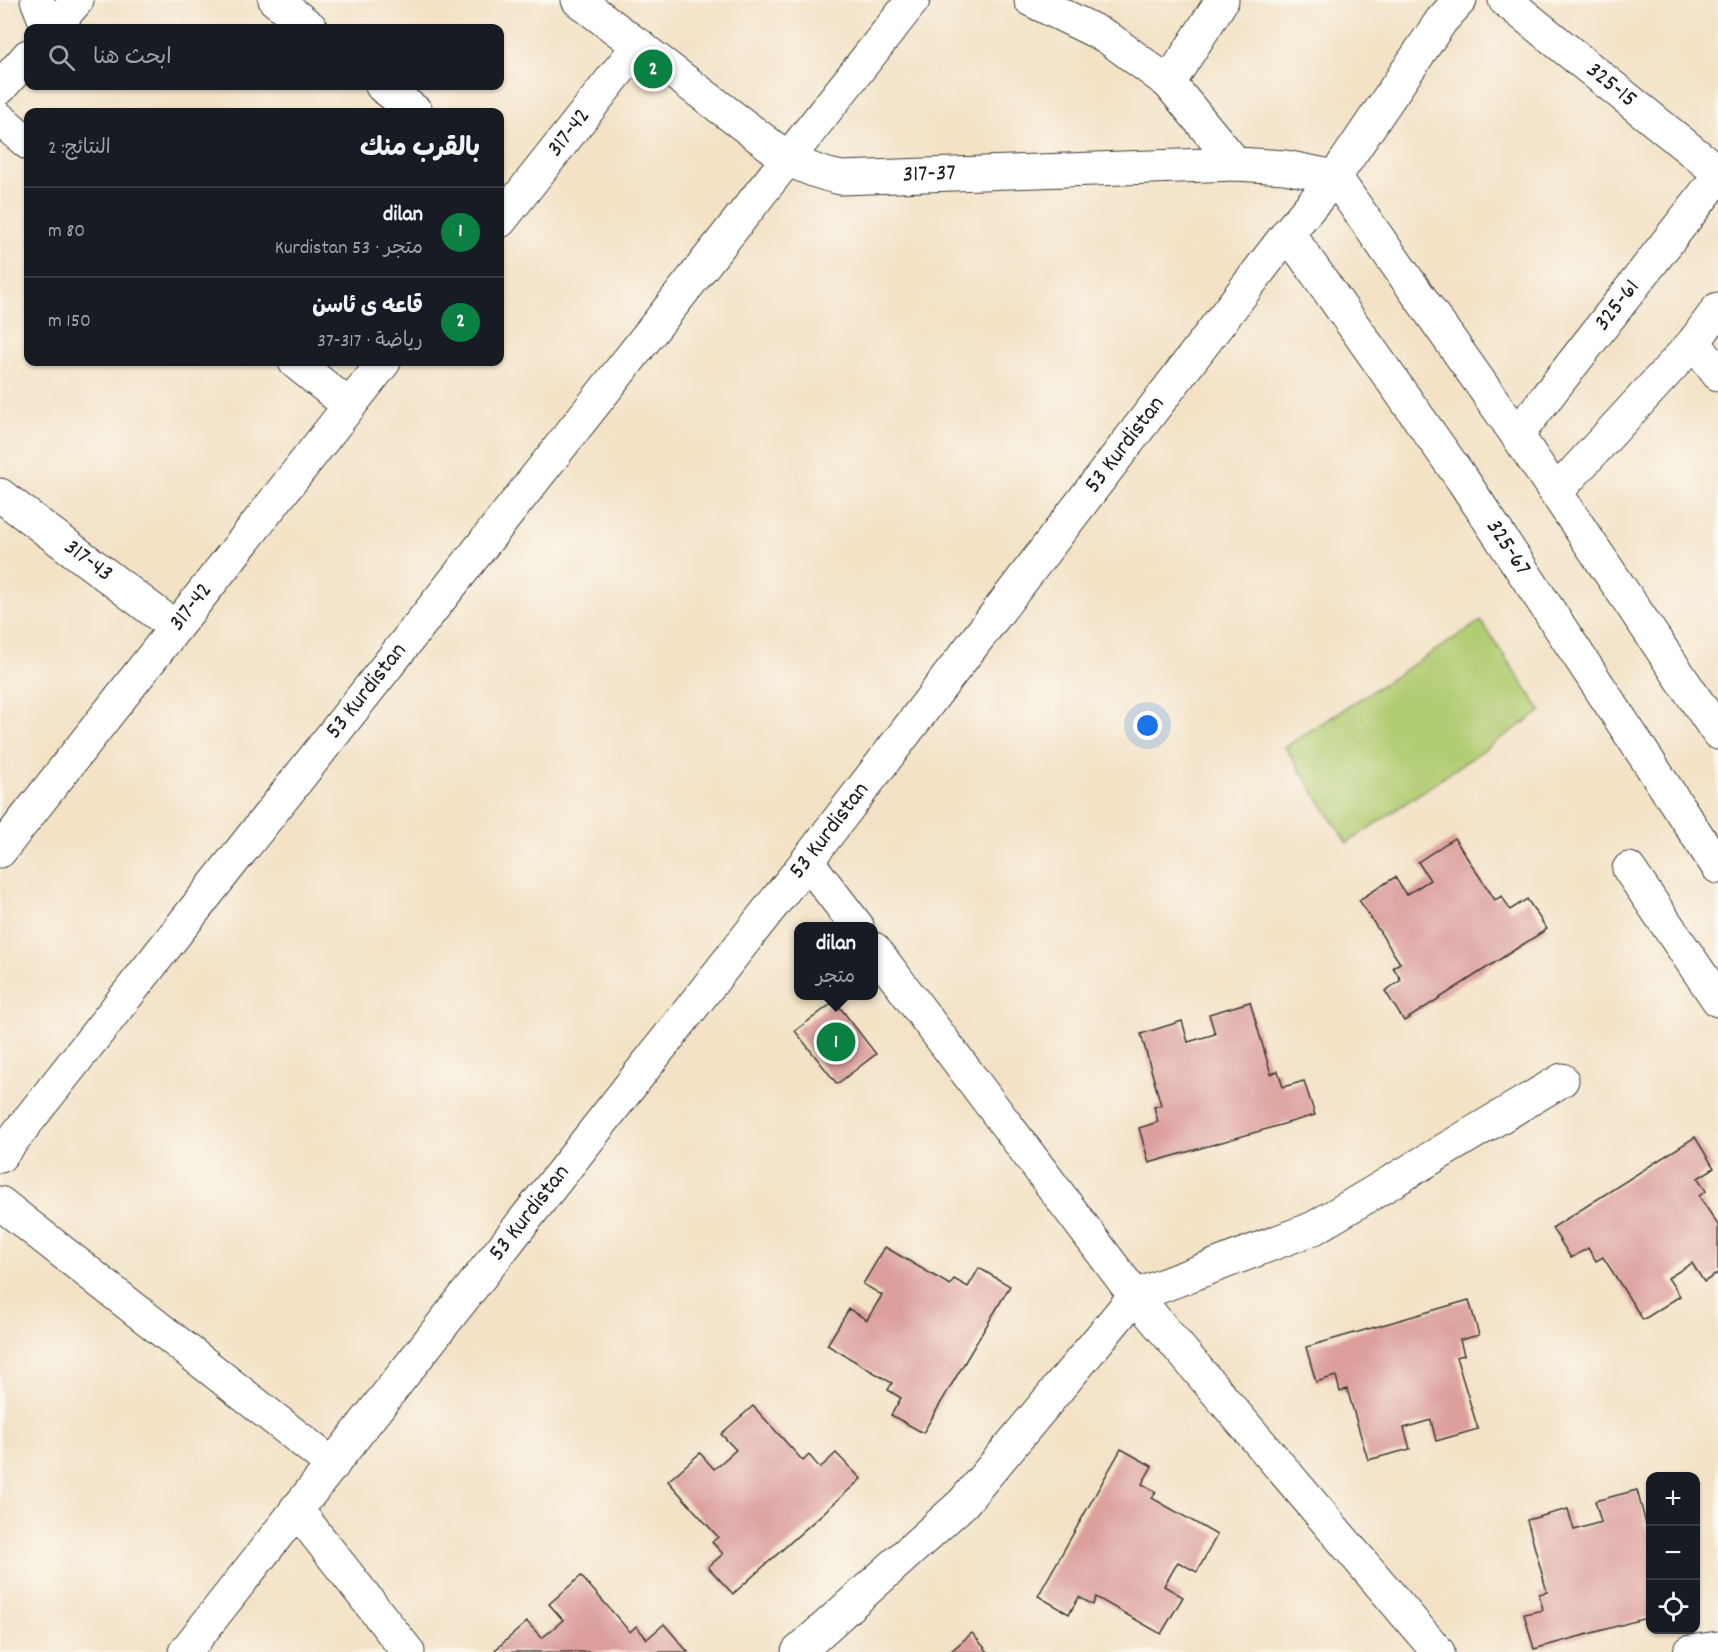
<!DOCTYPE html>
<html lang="ar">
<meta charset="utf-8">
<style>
:root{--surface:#171b24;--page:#20242c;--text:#f1f3f6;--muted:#9ea1a6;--line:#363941;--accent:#0b8043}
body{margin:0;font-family:Dekko,"Playpen Sans Arabic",sans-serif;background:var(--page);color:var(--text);direction:rtl}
.controls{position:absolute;right:18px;bottom:18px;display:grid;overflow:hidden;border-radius:12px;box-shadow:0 2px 4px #0004}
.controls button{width:54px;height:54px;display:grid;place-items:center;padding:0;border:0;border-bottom:2px solid var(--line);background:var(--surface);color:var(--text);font:30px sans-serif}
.you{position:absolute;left:1148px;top:726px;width:21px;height:21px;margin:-15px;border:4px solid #fff;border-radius:50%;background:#1a73e8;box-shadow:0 0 0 9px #1a73e833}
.badge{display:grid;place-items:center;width:39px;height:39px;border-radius:50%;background:var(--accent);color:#fff;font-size:20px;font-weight:700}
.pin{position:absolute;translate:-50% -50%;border:3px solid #fff;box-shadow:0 2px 6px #0006}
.popup{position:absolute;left:794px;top:922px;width:84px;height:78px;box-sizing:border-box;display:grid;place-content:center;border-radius:12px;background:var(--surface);filter:drop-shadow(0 2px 4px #0005);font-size:20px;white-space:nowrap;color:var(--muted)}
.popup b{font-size:22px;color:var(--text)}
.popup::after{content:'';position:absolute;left:50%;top:100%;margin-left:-12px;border:12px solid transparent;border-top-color:var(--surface)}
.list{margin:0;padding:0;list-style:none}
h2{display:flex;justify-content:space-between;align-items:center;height:78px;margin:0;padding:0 24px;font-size:26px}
h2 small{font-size:20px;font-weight:400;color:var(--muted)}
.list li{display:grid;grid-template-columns:39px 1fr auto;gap:18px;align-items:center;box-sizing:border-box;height:90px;padding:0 24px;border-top:2px solid var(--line)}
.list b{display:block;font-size:22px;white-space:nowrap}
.list p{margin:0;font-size:20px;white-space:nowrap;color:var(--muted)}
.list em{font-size:20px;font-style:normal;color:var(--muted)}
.icon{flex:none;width:33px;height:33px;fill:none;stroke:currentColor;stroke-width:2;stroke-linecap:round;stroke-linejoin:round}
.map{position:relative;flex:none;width:1718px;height:1652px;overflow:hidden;direction:ltr}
.search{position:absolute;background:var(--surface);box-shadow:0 2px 4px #0004;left:24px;top:24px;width:480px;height:66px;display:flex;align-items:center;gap:15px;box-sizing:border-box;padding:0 21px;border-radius:12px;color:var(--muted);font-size:22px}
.panel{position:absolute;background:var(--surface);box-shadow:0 2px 4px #0004;left:24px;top:108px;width:480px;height:258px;border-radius:12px;direction:rtl}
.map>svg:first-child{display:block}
.green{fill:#b1cc72;stroke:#667447;stroke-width:1.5}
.building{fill:#dc9f9c}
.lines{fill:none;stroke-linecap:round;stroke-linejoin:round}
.street-casing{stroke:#3c3a36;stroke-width:35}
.secondary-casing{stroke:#3c3a36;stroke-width:35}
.street{stroke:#fff;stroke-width:33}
.secondary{stroke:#fff;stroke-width:33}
.labels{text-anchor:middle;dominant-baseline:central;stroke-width:4.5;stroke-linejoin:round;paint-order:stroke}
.street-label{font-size:24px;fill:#1c1c1c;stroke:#fbf7ec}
</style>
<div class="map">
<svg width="1718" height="1652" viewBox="0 0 1718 1652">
<rect width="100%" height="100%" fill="#fbf7ec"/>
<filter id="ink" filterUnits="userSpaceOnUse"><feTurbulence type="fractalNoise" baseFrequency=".0167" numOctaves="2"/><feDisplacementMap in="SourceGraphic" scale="12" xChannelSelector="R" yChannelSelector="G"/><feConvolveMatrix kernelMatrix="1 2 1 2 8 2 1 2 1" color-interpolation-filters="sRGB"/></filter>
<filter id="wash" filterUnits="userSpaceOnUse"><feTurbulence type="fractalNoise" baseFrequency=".008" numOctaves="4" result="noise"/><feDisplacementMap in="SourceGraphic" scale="24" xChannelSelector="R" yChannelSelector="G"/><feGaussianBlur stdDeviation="1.35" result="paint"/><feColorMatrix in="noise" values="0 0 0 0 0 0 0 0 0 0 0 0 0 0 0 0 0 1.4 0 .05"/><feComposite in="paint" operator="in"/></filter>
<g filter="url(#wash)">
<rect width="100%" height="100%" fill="#f3e2c6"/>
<path class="green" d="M1481 621 1541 711 1347 843 1285 747Z"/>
<g id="blocks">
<g class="building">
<path d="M1454 838 1495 900 1502 896 1510 910 1527 899 1547 929 1404 1021 1385 991 1401 980 1393 967 1400 963 1359 900 1395 877 1406 895 1430 880 1418 862Z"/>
<path d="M835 1001 876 1054 837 1084 795 1031Z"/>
<path d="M1250 1002 1271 1074 1278 1071 1283 1087 1304 1081 1315 1115 1149 1163 1139 1128 1158 1122 1154 1107 1161 1105 1141 1034 1182 1021 1188 1042 1215 1034 1209 1014Z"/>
<path d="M1695 1137 1714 1168 1698 1178 1706 1191 1699 1196 1718 1225V1273L1704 1282 1692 1263 1668 1278 1680 1296 1643 1320 1603 1257 1596 1261 1588 1248 1571 1258 1552 1228Z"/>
<path d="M885 1247 950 1285 954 1279 968 1287 979 1268 1010 1286 923 1433 891 1415 901 1398 888 1390 892 1383 827 1345 849 1309 867 1320 882 1295 863 1284Z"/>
<path d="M1469 1300 1479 1335 1460 1340 1464 1355 1456 1357 1478 1429 1436 1441 1431 1420 1404 1428 1410 1449 1368 1460 1347 1389 1340 1392 1336 1376 1316 1382 1306 1347Z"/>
<path d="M753 1406 803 1461 809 1455 820 1468 836 1453 861 1479 733 1594 708 1567 723 1554 712 1542 718 1537 668 1481 700 1453 714 1469 736 1450 721 1434Z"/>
<path d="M1121 1449 1152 1466 1142 1484 1156 1492 1152 1498 1217 1535 1197 1572 1178 1562 1164 1586 1183 1597 1161 1634 1096 1597 1093 1605 1079 1597 1069 1614 1038 1596Z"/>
<path d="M1637 1490 1650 1539V1617L1534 1649 1524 1614 1543 1610 1539 1594 1547 1592 1527 1520 1568 1509 1574 1530 1601 1522 1595 1501Z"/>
<path d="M581 1576 630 1632 636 1626 647 1639 664 1624 688 1652H497L495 1650 527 1622 542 1638 563 1620 549 1604Z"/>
<path d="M972 1633 988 1652H950Z"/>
</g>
</g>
</g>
<g filter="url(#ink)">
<use href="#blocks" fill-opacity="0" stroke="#3c3a36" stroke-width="1.5"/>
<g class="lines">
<defs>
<g id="street">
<path d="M37 0 48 28"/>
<path d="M275 0 311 28"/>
<path id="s1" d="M578 0 787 158C805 168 821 174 841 178L1236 164 1285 167 1335 177"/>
<path d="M1031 0 1107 37 1169 83 1236 164"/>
<path id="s2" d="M1505 0 1718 172"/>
<path d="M1169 83 1222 0"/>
<path d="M382 86 416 112"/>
<path d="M0 119 28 143"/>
<path id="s3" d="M500 221 639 45"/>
<path d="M1694 342 1718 374"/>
<path d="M295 362 348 405"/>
<path id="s4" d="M1517 435 1718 177"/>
<path d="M1556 492 1694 342 1718 309"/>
<path id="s5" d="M0 495 175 627"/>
<path id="s6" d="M0 851 384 362"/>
<path d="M807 861 857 926"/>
<path d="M1629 869 1718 1000"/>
<path d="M874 949 1135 1296 1438 1652"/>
<path d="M0 1203 333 1465"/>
<path d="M296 1509 408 1652"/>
<path d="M798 1652 963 1503 1135 1296 1314 1228 1562 1080"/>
<path d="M1690 1652 1718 1648"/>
</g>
<g id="secondary">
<path d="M53 28 77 0"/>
<path d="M0 88 28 56"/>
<path d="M1335 177 1517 435 1718 733"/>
<path id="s7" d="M1288 233 1464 482 1718 867"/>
<path id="s8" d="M0 1156 913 0"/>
<path id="s9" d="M185 1652 807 861 1288 233 1335 177 1441 21 1460 0"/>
</g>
</defs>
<use href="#street" class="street-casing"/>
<use href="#secondary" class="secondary-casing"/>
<use href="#street" class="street"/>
<use href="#secondary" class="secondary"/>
</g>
</g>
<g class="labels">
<g class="street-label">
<text stroke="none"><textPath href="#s2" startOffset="136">325-15</textPath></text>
<text stroke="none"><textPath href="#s3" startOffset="112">317-42</textPath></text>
<text stroke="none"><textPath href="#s1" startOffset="408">317-37</textPath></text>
<text stroke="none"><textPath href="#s4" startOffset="164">325-61</textPath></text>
<text stroke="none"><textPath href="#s9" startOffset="1530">53 Kurdistan</textPath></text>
<text stroke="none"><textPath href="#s7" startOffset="384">325-67</textPath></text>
<text stroke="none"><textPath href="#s5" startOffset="110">317-43</textPath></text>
<text stroke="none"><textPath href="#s6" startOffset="310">317-42</textPath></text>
<text stroke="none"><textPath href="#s8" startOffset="592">53 Kurdistan</textPath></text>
<text stroke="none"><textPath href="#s9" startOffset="1044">53 Kurdistan</textPath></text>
<text stroke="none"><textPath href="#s9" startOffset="558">53 Kurdistan</textPath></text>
</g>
</g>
</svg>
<div class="controls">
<button>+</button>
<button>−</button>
<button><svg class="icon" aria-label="locate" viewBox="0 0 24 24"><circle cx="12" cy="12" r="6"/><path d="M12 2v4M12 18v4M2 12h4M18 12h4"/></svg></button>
</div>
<div class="you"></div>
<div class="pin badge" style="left:836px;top:1042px">1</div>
<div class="popup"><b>dilan</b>متجر</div>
<div class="pin badge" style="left:653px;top:69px">2</div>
<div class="search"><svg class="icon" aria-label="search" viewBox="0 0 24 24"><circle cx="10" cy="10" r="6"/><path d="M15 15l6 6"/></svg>ابحث هنا</div>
<section class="panel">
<h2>بالقرب منك<small>النتائج: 2</small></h2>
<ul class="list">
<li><span class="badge">1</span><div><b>dilan</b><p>متجر · 53 Kurdistan</p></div><em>80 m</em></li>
<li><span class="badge">2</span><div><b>قاعه ى ئاسن</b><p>رياضة · 317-37</p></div><em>150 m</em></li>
</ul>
</section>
</div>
